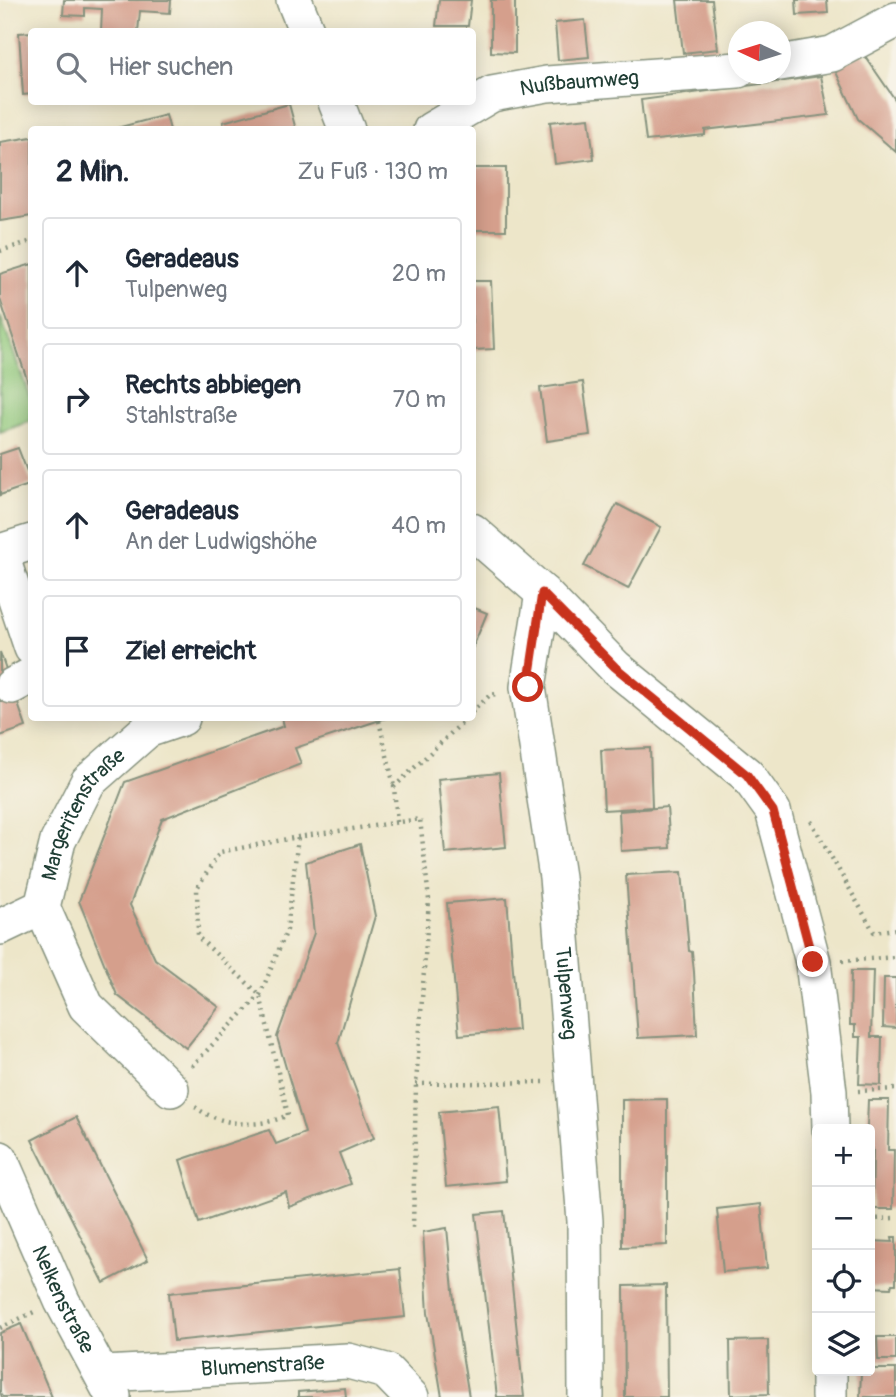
<!DOCTYPE html>
<html lang="de">
<meta charset="utf-8">
<style>
:root{--surface:#fff;--page:#f6f6f7;--text:#1f2937;--muted:#747a83;--line:#e0e1e3}
body{margin:0;font-family:Pangolin,sans-serif;background:var(--page);color:var(--text)}
.controls{position:absolute;right:21px;bottom:21px;display:grid;overflow:hidden;border-radius:7px;box-shadow:0 4px 18px #0003}
.controls button{width:63px;height:63px;display:grid;place-items:center;padding:0;border:0;border-bottom:2px solid var(--line);background:var(--surface);color:var(--text);font:35px sans-serif}
.compass{position:absolute;left:728px;top:21px;width:63px;height:63px;border-radius:50%;background:var(--surface);box-shadow:0 4px 18px #0003;rotate:274deg}
.stop{position:absolute;width:21px;height:21px;margin:-16px;border:5px solid #c8321e;border-radius:50%;background:#fff}
.stop.end{background:#c8321e;border-color:#fff;box-shadow:0 2px 7px #0008}
.list{margin:0;padding:0;list-style:none}
h2{display:flex;justify-content:space-between;align-items:center;height:91px;margin:0;padding:0 28px;font-size:30px}
h2 small{font-size:23px;font-weight:400;color:var(--muted)}
.list li{display:grid;grid-template-columns:46px 1fr auto;gap:21px;align-items:center;box-sizing:border-box;height:112px;margin:0 14px 14px;padding:0 14px;border:2px solid var(--line);border-radius:7px}
.list b{display:block;font-size:26px;white-space:nowrap}
.list p{margin:0;font-size:23px;white-space:nowrap;color:var(--muted)}
.list em{font-size:23px;font-style:normal;color:var(--muted)}
.icon{flex:none;width:38px;height:38px;fill:none;stroke:currentColor;stroke-width:2;stroke-linecap:round;stroke-linejoin:round}
.map{position:relative;flex:none;width:896px;height:1397px;overflow:hidden}
.search{position:absolute;background:var(--surface);box-shadow:0 4px 18px #0003;left:28px;top:28px;width:448px;height:77px;display:flex;align-items:center;gap:18px;box-sizing:border-box;padding:0 24px;border-radius:7px;color:var(--muted);font-size:26px}
.panel{position:absolute;background:var(--surface);box-shadow:0 4px 18px #0003;left:28px;top:126px;width:448px;height:595px;border-radius:7px}
.map>svg:first-child{display:block}
.green{fill:#91c87b;stroke:#588258;stroke-width:2}
.building{fill:#d59f8c}
.lines{fill:none;stroke-linecap:round;stroke-linejoin:round}
.minor-casing{stroke:#86927e;stroke-width:38}
.path{stroke:#86927e;stroke-width:4.5;stroke-dasharray:2 5;stroke-linecap:butt}
.minor{stroke:#fff;stroke-width:35}
.route{stroke:#c8321e;stroke-width:9}
.labels{text-anchor:middle;dominant-baseline:central;stroke-width:7;stroke-linejoin:round;paint-order:stroke}
.street-label{font-size:21px;fill:#1f3d34;stroke:#f7f3e8}
</style>
<div class="map">
<svg width="896" height="1397" viewBox="0 0 896 1397">
<rect width="100%" height="100%" fill="#f7f3e8"/>
<filter id="ink" filterUnits="userSpaceOnUse"><feTurbulence type="fractalNoise" baseFrequency=".0143" numOctaves="2"/><feDisplacementMap in="SourceGraphic" scale="14" xChannelSelector="R" yChannelSelector="G"/><feConvolveMatrix kernelMatrix="1 2 1 2 8 2 1 2 1" color-interpolation-filters="sRGB"/></filter>
<filter id="wash" filterUnits="userSpaceOnUse"><feTurbulence type="fractalNoise" baseFrequency=".00686" numOctaves="4" result="noise"/><feDisplacementMap in="SourceGraphic" scale="28" xChannelSelector="R" yChannelSelector="G"/><feGaussianBlur stdDeviation="1.57" result="paint"/><feColorMatrix in="noise" values="0 0 0 0 0 0 0 0 0 0 0 0 0 0 0 0 0 1.4 0 .05"/><feComposite in="paint" operator="in"/></filter>
<g filter="url(#wash)">
<rect width="100%" height="100%" fill="#ede6c9"/>
<path class="green" d="M0 315 31 401V421L0 432Z"/>
<g id="blocks">
<g class="building">
<path d="M64 0H171L170 13 140 11 138 32H101L102 9 85 8V16L63 15Z"/>
<path d="M439 0H471L468 26H436Z"/>
<path d="M491 0H515V53L491 52Z"/>
<path d="M677 0H712L718 49 683 53Z"/>
<path d="M796 0H827L828 13 797 15Z"/>
<path d="M585 20 589 57 558 60 555 23Z"/>
<path d="M32 32V94L23 95 19 33Z"/>
<path d="M863 53 896 101V152L858 119 834 68Z"/>
<path d="M821 76 829 115 705 130V135L646 141 641 100Z"/>
<path d="M289 104 296 130H225L223 122Z"/>
<path d="M166 115 170 130H113V129Z"/>
<path d="M589 118 594 159 555 164 550 122Z"/>
<path d="M32 137V216L0 221V142Z"/>
<rect x="472" y="168" width="34" height="62"/>
<path d="M32 264V391H31L0 299V274Z"/>
<path d="M472 281H491L494 349 472 350Z"/>
<path d="M583 382 590 435 547 441 540 388Z"/>
<path d="M18 448 32 484 0 495V454Z"/>
<path d="M617 504 661 527 628 589 584 566Z"/>
<path d="M472 607 487 613 473 647H472Z"/>
<path d="M0 652 26 727 0 736Z"/>
<path d="M282 718H386L295 748 301 764 162 819 130 905 155 959 219 1007 186 1048 117 995 79 901 125 782 284 726Z"/>
<path d="M650 748 652 807 604 810 601 750Z"/>
<path d="M499 773 506 847 445 853 438 779Z"/>
<path d="M667 807 670 848 621 851 619 811Z"/>
<path d="M360 844 375 916 338 1043 374 1138 339 1153 351 1184 289 1207 286 1192 199 1223 180 1160 269 1130 276 1144 305 1133 277 1037 314 933 306 862Z"/>
<path d="M682 872 689 951 692 952 694 972 697 1035 638 1038 626 875Z"/>
<path d="M507 898 518 1030 459 1035 447 903Z"/>
<path d="M851 971H873L871 1037H882L881 1085 859 1084 861 1037H855V1025H850Z"/>
<path d="M884 978H896V1028L883 1027Z"/>
<path d="M667 1099V1245L622 1247V1100Z"/>
<path d="M868 1100H889L888 1150H894L893 1209H872L873 1149H870L867 1129Z"/>
<path d="M499 1106 506 1181 446 1187 439 1112Z"/>
<path d="M76 1117 148 1260 104 1283 32 1140Z"/>
<path d="M761 1204 767 1268 723 1272 717 1209Z"/>
<path d="M504 1211 524 1397H497L476 1214Z"/>
<path d="M447 1228 455 1311 469 1397H442L428 1313 423 1232Z"/>
<path d="M892 1237H896V1284H892L891 1288 870 1287V1241L893 1242Z"/>
<path d="M400 1269 405 1317 174 1341 169 1293Z"/>
<path d="M666 1285 667 1397H625L624 1286Z"/>
<path d="M21 1324 48 1388 52 1397H2L0 1392V1333Z"/>
<path d="M877 1337H896V1360H878Z"/>
<path d="M768 1340 769 1394 731 1395 730 1341Z"/>
<path d="M870 1369H896V1397H860L861 1371Z"/>
<path d="M345 1388 346 1397H298V1392Z"/>
</g>
</g>
</g>
<g filter="url(#ink)">
<use href="#blocks" fill-opacity="0" stroke="#86927e" stroke-width="2"/>
<g class="lines">
<defs>
<g id="minor">
<path d="M294 0 307 32"/>
<path d="M780 63 832 54 896 20"/>
<path d="M336 102 347 130"/>
<path id="s1" d="M431 130 492 94 547 84 738 70"/>
<path d="M472 531 543 593 615 667 747 775 773 811 813 962 829 1092 830 1129"/>
<path d="M0 552 32 648"/>
<path d="M0 552 32 542"/>
<path id="s2" d="M543 593 528 687 557 877 585 1221 586 1397"/>
<path d="M12 686 32 675"/>
<path d="M42 907 86 1006 171 1089"/>
<path id="s3" d="M0 927 42 907 58 841 88 782 147 730 182 718"/>
<path id="s4" d="M0 1159 62 1301 113 1396"/>
<path id="s5" d="M104 1374 348 1361 386 1371 411 1397"/>
<path d="M829 1397V1371"/>
</g>
</defs>
<use href="#minor" class="minor-casing"/>
<g class="path">
<path d="M0 251 32 241"/>
<path d="M472 712 490 695 497 694"/>
<path d="M379 721 394 786"/>
<path d="M811 821 874 932 896 929"/>
<path d="M397 822 394 787 467 718"/>
<path d="M842 961 896 957"/>
<path d="M192 1066 260 995 287 930 298 837"/>
<path d="M416 1084 545 1082"/>
<path d="M858 1091 896 1089"/>
<path d="M195 1107C221 1126 259 1129 288 1115L260 995 198 937 197 888 220 852 298 837 420 819 429 900 416 1084 413 1228"/>
<path d="M870 1219 896 1218"/>
<path d="M0 1328 34 1312"/>
</g>
<use href="#minor" class="minor"/>
</g>
</g>
<g class="lines" filter="url(#ink)">
<path class="route" d="M528 687 542 593 615 667 747 775 773 811 813 962"/>
</g>
<g class="labels">
<g class="street-label">
<text stroke="none"><textPath href="#s1" startOffset="159">Nußbaumweg</textPath></text>
<text stroke="none"><textPath href="#s3" startOffset="150">Margeritenstraße</textPath></text>
<text stroke="none"><textPath href="#s2" startOffset="404">Tulpenweg</textPath></text>
<text stroke="none"><textPath href="#s4" startOffset="154">Nelkenstraße</textPath></text>
<text stroke="none"><textPath href="#s5" startOffset="159">Blumenstraße</textPath></text>
</g>
</g>
</svg>
<div class="controls">
<button>+</button>
<button>−</button>
<button><svg class="icon" aria-label="locate" viewBox="0 0 24 24"><circle cx="12" cy="12" r="6"/><path d="M12 2v4M12 18v4M2 12h4M18 12h4"/></svg></button>
<button><svg class="icon" aria-label="layers" viewBox="0 0 24 24"><path d="M12 4l9 5-9 5-9-5zM3 14l9 5 9-5"/></svg></button>
</div>
<svg class="compass" viewBox="-18 -18 36 36"><path d="M0-13l5 13h-10z" fill="#e53935"/><path d="M0 13l5-13h-10z" fill="#747a83"/></svg>
<div class="stop" style="left:528px;top:687px"></div>
<div class="stop end" style="left:813px;top:962px"></div>
<div class="search"><svg class="icon" aria-label="search" viewBox="0 0 24 24"><circle cx="10" cy="10" r="6"/><path d="M15 15l6 6"/></svg>Hier suchen</div>
<section class="panel">
<h2>2 Min.<small>Zu Fuß · 130 m</small></h2>
<ul class="list">
<li><svg class="icon" aria-label="ahead" viewBox="0 0 24 24"><path d="M12 20V5M6 11l6-6 6 6"/></svg><div><b>Geradeaus</b><p>Tulpenweg</p></div><em>20 m</em></li>
<li><svg class="icon" aria-label="right" viewBox="0 0 24 24"><path d="M7 20v-9h11M14 6l5 5-5 5"/></svg><div><b>Rechts abbiegen</b><p>Stahlstraße</p></div><em>70 m</em></li>
<li><svg class="icon" aria-label="ahead" viewBox="0 0 24 24"><path d="M12 20V5M6 11l6-6 6 6"/></svg><div><b>Geradeaus</b><p>An der Ludwigshöhe</p></div><em>40 m</em></li>
<li><svg class="icon" aria-label="arrive" viewBox="0 0 24 24"><path d="M6 21V4h12l-3 4 3 4H6"/></svg><div><b>Ziel erreicht</b></div></li>
</ul>
</section>
</div>
